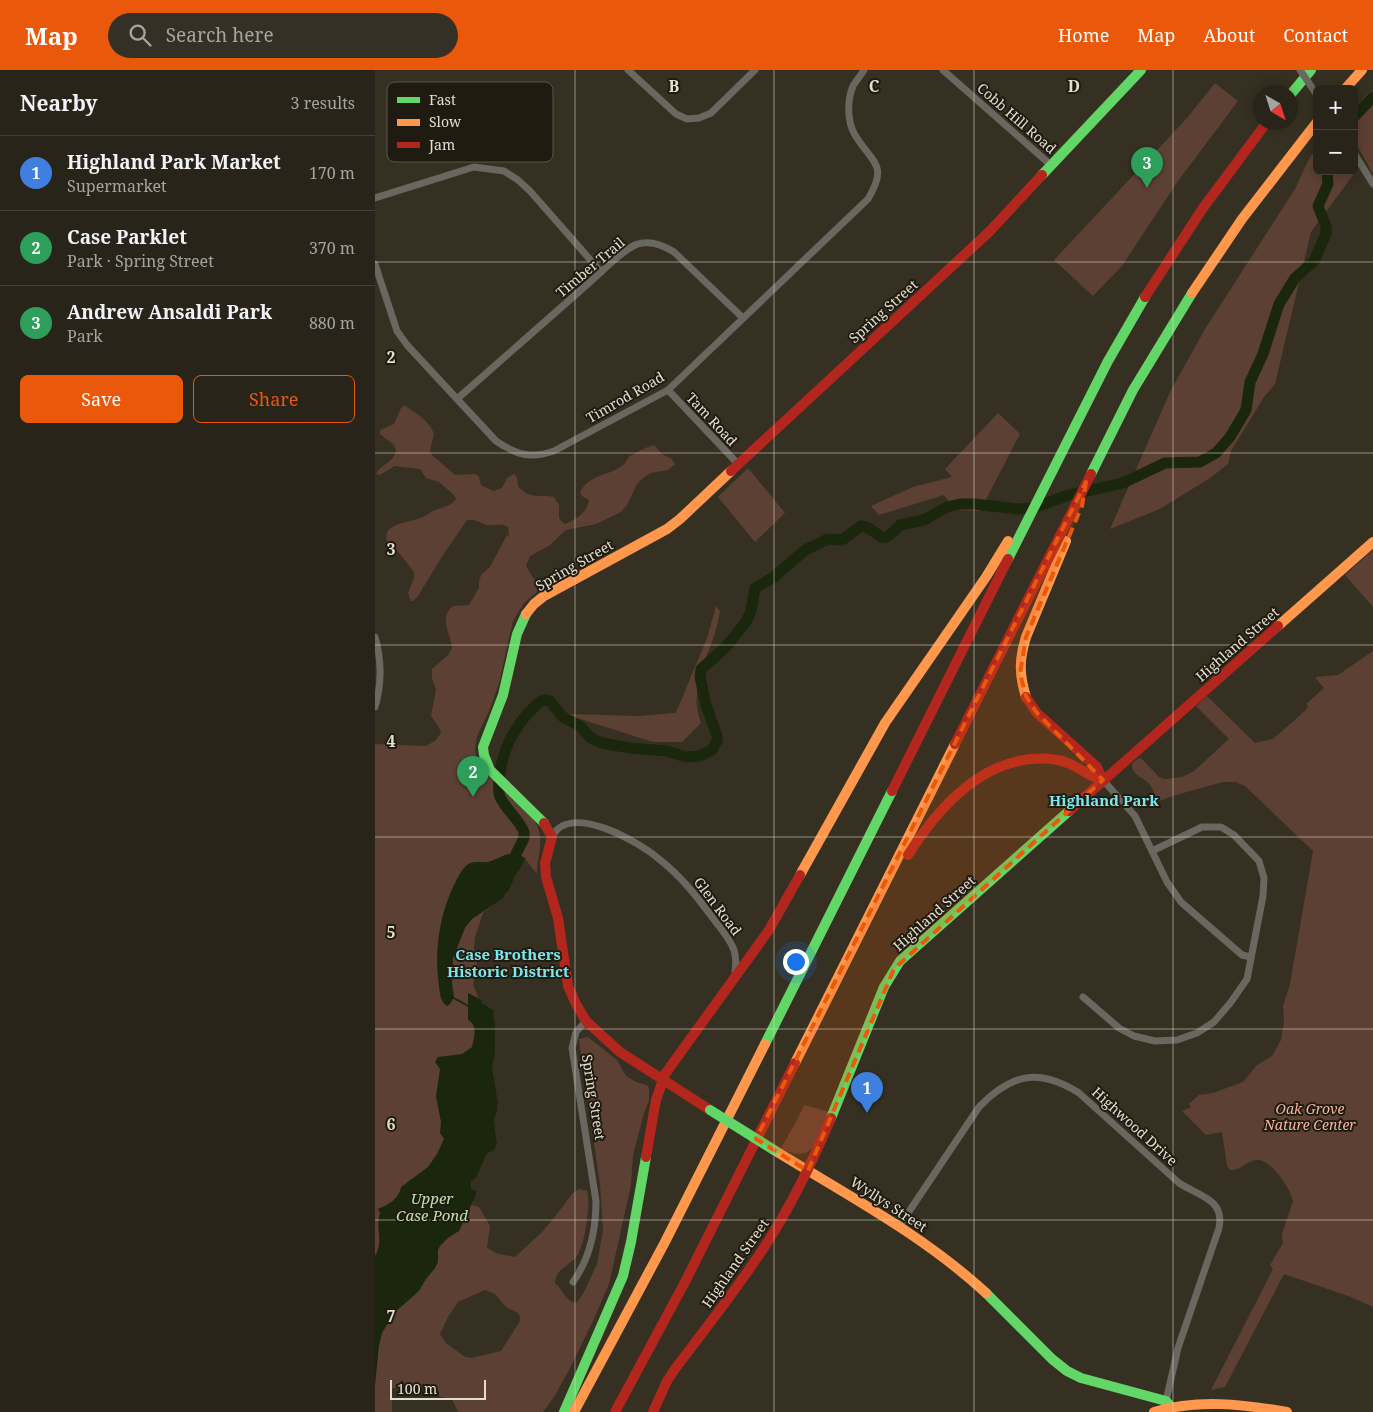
<!DOCTYPE html>
<meta charset="utf-8">
<style>
:root{--surface:#282419;--page:#343026;--text:#f1f3f6;--muted:#a5a4a2;--line:#444138;--accent:#ea580c}
body{margin:0;font-family:"Noto Serif",serif;background:var(--page);color:var(--text)}
.controls{position:absolute;right:15px;top:15px;display:grid;overflow:hidden;border-radius:8px;box-shadow:0 2px 12px #0003}
.controls button{width:45px;height:45px;display:grid;place-items:center;padding:0;border:0;border-bottom:1px solid var(--line);background:var(--surface);color:var(--text);font:25px sans-serif}
.compass{position:absolute;left:878px;top:15px;width:45px;height:45px;border-radius:50%;background:var(--surface);box-shadow:0 2px 12px #0003;rotate:141deg}
.scale{position:absolute;left:15px;bottom:12px;width:96px;box-sizing:border-box;padding-left:5px;border:2px solid #e4decf;border-top:0;font-size:14px;line-height:18px;white-space:nowrap;color:#e4decf;-webkit-text-stroke:4px #201b10;paint-order:stroke}
.you{position:absolute;left:420px;top:891px;width:18px;height:18px;margin:-12px;border:4px solid #fff;border-radius:50%;background:#1a73e8;box-shadow:0 0 0 8px #1a73e833}
.badge{display:grid;place-items:center;width:32px;height:32px;border-radius:50%;background:var(--accent);color:#fff;font-size:16px;font-weight:700}
.pin{position:absolute;translate:-50% -41px;filter:drop-shadow(0 1px 2px #0008)}
.pin::after{content:'';position:absolute;top:26px;width:18px;height:15px;background:inherit;clip-path:polygon(0 0,100% 0,50% 100%)}
.list{margin:0;padding:0;list-style:none}
h2{display:flex;justify-content:space-between;align-items:center;height:65px;margin:0;padding:0 20px;font-size:21px}
h2 small{font-size:16px;font-weight:400;color:var(--muted)}
.list li{display:grid;grid-template-columns:32px 1fr auto;gap:15px;align-items:center;box-sizing:border-box;height:75px;padding:0 20px;border-top:1px solid var(--line)}
.list b{display:block;font-size:19px;white-space:nowrap}
.list p{margin:0;font-size:16px;white-space:nowrap;color:var(--muted)}
.list em{font-size:16px;font-style:normal;color:var(--muted)}
.actions{display:flex;gap:10px;padding:15px 20px}
.actions a{flex:1;padding:11px 0;border:1px solid var(--accent);border-radius:8px;text-align:center;font-size:18px;color:var(--accent)}
.actions .main{background:var(--accent);color:#fff}
.icon{flex:none;width:28px;height:28px;fill:none;stroke:currentColor;stroke-width:2;stroke-linecap:round;stroke-linejoin:round}
.map{position:relative;flex:none;width:998px;height:1342px;overflow:hidden}
header{display:flex;align-items:center;gap:30px;box-sizing:border-box;height:70px;padding:0 25px;background:var(--accent);color:#fff}
header strong{font-size:24px}
nav{display:flex;gap:28px;margin-inline-start:auto;font-size:18px}
.search{width:350px;height:45px;background:var(--page);display:flex;align-items:center;gap:12px;box-sizing:border-box;padding:0 18px;border-radius:28px;color:var(--muted);font-size:19px}
main{display:flex}
aside{flex:1;background:var(--surface)}
.map>svg:first-child{display:block}
.green{fill:#5d4034;fill-rule:evenodd}
.water{fill:#1a270d}
.lines{fill:none;stroke-linecap:round;stroke-linejoin:round}
.stream{stroke:#1a270d;stroke-width:2}
.river{stroke:#1a270d;stroke-width:11}
.street{stroke:#6a6660;stroke-width:7}
.fast{stroke:#63d668;stroke-width:10}
.slow{stroke:#ff974d;stroke-width:10}
.jam{stroke:#b3261e;stroke-width:10}
.street-bridge{stroke:#6a6660;stroke-width:7}
.fast-bridge{stroke:#63d668;stroke-width:10}
.marked{fill:#e8590c;fill-opacity:0.2;stroke:#e8590c;stroke-width:4;stroke-dasharray:10 6;stroke-linejoin:round}
.grid{fill:none;stroke:#e4decf;stroke-width:1;stroke-opacity:0.55}
.labels{text-anchor:middle;dominant-baseline:central;stroke-width:4;stroke-linejoin:round;paint-order:stroke}
.street-label{font-size:14px;fill:#e4decf;stroke:#201b10}
.park-label{font-size:14px;font-style:italic;fill:#f3b59c;stroke:#201b10}
.neighbourhood-label{font-size:15px;font-weight:bold;fill:#7be7ed;stroke:#201b10}
.water-label{font-size:15px;font-style:italic;fill:#c0e0aa;stroke:#201b10}
.key{fill:#201b10;stroke:#5b5649;stroke-width:1}
.key-label{font-size:14px;fill:#e4decf}
.grid-label{font-size:16px;text-anchor:middle;font-weight:bold;fill:#e4decf;stroke:#201b10;stroke-width:4;stroke-linejoin:round;paint-order:stroke}
</style>
<header>
<strong>Map</strong>
<div class="search"><svg class="icon" aria-label="search" viewBox="0 0 24 24"><circle cx="10" cy="10" r="6"/><path d="M15 15l6 6"/></svg>Search here</div>
<nav><a>Home</a><a>Map</a><a>About</a><a>Contact</a></nav>
</header>
<main>
<aside>
<h2>Nearby<small>3 results</small></h2>
<ul class="list">
<li><span class="badge" style="background:#3f7fe0">1</span><div><b>Highland Park Market</b><p>Supermarket</p></div><em>170 m</em></li>
<li><span class="badge" style="background:#2e9e5b">2</span><div><b>Case Parklet</b><p>Park · Spring Street</p></div><em>370 m</em></li>
<li><span class="badge" style="background:#2e9e5b">3</span><div><b>Andrew Ansaldi Park</b><p>Park</p></div><em>880 m</em></li>
</ul>
<div class="actions"><a class="main">Save</a><a>Share</a></div>
</aside>
<div class="map">
<svg width="998" height="1342" viewBox="0 0 998 1342">
<rect width="100%" height="100%" fill="#353021"/>
<g class="green">
<path d="M840 13 863 31 803 111 747 196 718 226 679 190 812 48Z"/>
<path d="M998 20V104L979 70V40L992 24Z"/>
<path d="M942 78V101H979V98L981 101 936 162 900 314 889 327 856 381 853 394 835 408 785 439 735 459 795 322 830 259 920 119 935 87Z"/>
<path d="M29 335C41 343 54 350 59 364L55 381 57 385 80 405 101 404 104 407 106 415 118 421 127 418 132 408 139 404 142 407 143 416C155 430 164 424 179 427L184 435V448L189 454C200 451 213 442 214 430L207 426 205 423C212 405 233 406 247 396 251 393 251 390 254 387 257 384 274 376 279 375L287 384 297 389 300 394 293 400 276 403 268 408 262 414 252 435 246 442 221 454 191 460 175 475 155 486 151 496 165 519 149 533 138 551 124 613 115 639 102 666 100 680 102 689 108 701 159 750C171 769 162 784 162 804L151 790 143 800 131 825 108 843 100 867 99 879 102 896 98 914 103 927 107 930 106 932 118 940 120 968V984L117 997 123 1032 122 1041 119 1050 122 1074 119 1081 112 1083 101 1108 96 1112V1119L101 1123 97 1135 104 1137 115 1156 112 1178 123 1184 140 1187 167 1162 179 1148 197 1124 204 1119 212 1121C216 1134 210 1175 202 1186 195 1195 180 1200 180 1213 188 1220 190 1231 201 1233L208 1224 222 1194 228 1160 225 1114 204 969 213 967 242 990 251 1006 261 1012 272 1015 274 1019V1030L269 1043 258 1085 256 1115 234 1214 218 1251 194 1300 179 1327 168 1342H83L77 1329 62 1326 47 1318H18L14 1324 17 1330V1342H0V674L51 676 60 671 66 663 65 659 56 646 61 620 57 608V599L73 585 77 578C76 564 63 548 78 536L94 535 104 518V510L107 504 115 497 132 465 134 467 133 457C126 453 120 456 112 455 105 453 101 449 92 450L68 485 43 526 38 531H36L33 523 39 508V502L25 484 12 473C11 469 11 464 13 461 18 453 38 451 46 448 51 446 55 442 60 440 68 437 76 436 81 429L79 425 64 412 51 408 45 399 20 396 5 405 1 404C6 394 19 392 21 381L19 375 5 364V360L19 354 26 338ZM110 1220 120 1224 131 1237 143 1243 145 1246V1251L126 1281 96 1288 90 1287 71 1273 65 1264 73 1247 83 1232Z"/>
<path d="M623 343 645 364 605 441 580 440 569 425 504 445 496 436 538 417 577 407 570 399Z"/>
<path d="M373 398 410 443 380 472 343 427Z"/>
<path d="M998 480V537L970 505Z"/>
<path d="M341 536 345 541C340 580 311 613 326 653L307 672H278L193 645 196 644 264 646 300 643 303 638 332 568Z"/>
<path d="M998 581V1237L976 1227 909 1204 850 1317 836 1320 898 1199 895 1195 908 1173 907 1164 918 1131C916 1119 895 1087 880 1090 871 1092 865 1101 855 1100L852 1096 847 1062 831 1065 807 1041 816 1037 814 1034 824 1025 838 1023 868 1012 882 995 897 986 906 970 909 951 908 936 915 914 938 781 870 716 861 712H848L801 725 778 733 776 732 779 724C776 708 762 709 758 700 754 694 761 689 766 688L784 707 790 709 807 707 819 701 854 669 821 636 832 626 880 673 898 669 931 640 933 636 931 634 949 618 940 607 963 605Z"/>
<path d="M429 1035 454 1042C444 1066 439 1097 406 1078L420 1054Z"/>
</g>
<g class="water">
<path d="M134 784 145 785 151 789 140 806 134 820 127 829 97 849 90 858 78 888 77 913 79 927 75 934 72 936C65 931 65 924 64 916 59 882 64 846 79 815 82 809 86 800 91 796 97 790 106 793 113 792 121 790 127 785 134 784Z"/>
<path d="M93 923 107 930 106 932 118 940 120 957V984L117 997 123 1032 122 1041 119 1050 122 1074 119 1081 112 1083 101 1108 96 1112V1119L101 1121V1125L84 1161 73 1168 65 1176 63 1180V1192L60 1198 51 1209 44 1221 20 1242 7 1263 4 1275 0 1316V1186C9 1172 0 1157 5 1143L3 1139C12 1135 24 1130 26 1117L53 1097 62 1084 69 1069 65 1063 66 1052 61 1026 65 999 60 992 63 987 87 984 97 977C99 967 103 955 93 950Z"/>
</g>
<g class="lines">
<path class="stream" d="M77 927 95 937"/>
<g class="river">
<path d="M979 47 998 27"/>
<path d="M141 784 149 768V762C144 749 131 740 125 727 122 719 124 711 125 704 128 675 144 649 166 631L170 630 175 631 188 647 205 656 216 668 227 673 255 678 292 681 311 687 325 686 337 680 342 671V666L331 635 325 607 326 599 349 579 371 552 376 541 380 518 399 507 430 480 453 469 467 470 486 456C508 459 501 481 525 455L549 450 572 437 585 434H599L644 439 658 438 694 425 748 413 790 393 825 392 841 383 855 367 871 340 875 312 888 284 904 234 920 208 939 191 951 164V156L943 136 953 114 952 101"/>
</g>
<g class="street">
<path d="M253 0 301 44 312 49 324 48 336 43 380 0"/>
<path d="M568 0 677 96"/>
<path d="M979 83 998 114"/>
<path d="M0 128 99 97 129 101 143 110 155 121 226 202"/>
<path d="M0 194 22 261 32 275 121 371C142 385 155 389 179 381L293 320 493 129C514 94 497 93 480 65 472 52 472 30 478 16 481 11 486 5 489 0"/>
<path d="M293 320 364 395"/>
<path d="M82 329C126 290 171 251 215 212 226 203 250 177 263 174 276 170 288 175 299 182L368 248"/>
<path d="M0 567C7 591 7 613 0 637"/>
<path d="M728 710 760 746 792 812 806 832 867 885 876 887"/>
<path d="M177 767C194 731 264 772 284 789 307 807 323 828 340 851 347 860 355 869 359 880 361 887 361 895 360 902"/>
<path d="M708 927 744 958 759 966 780 971 802 970 822 963 839 952 856 932 872 909 888 826 889 808 884 791 859 765 846 757H827L777 781"/>
<path d="M525 1155 604 1037C637 1003 664 998 704 1023L804 1113C824 1126 850 1129 844 1158L803 1278 791 1331"/>
<path d="M198 1212C215 1188 221 1160 221 1131L197 978 201 962 211 951"/>
</g>
<g class="fast">
<path d="M916 24 936 0"/>
<path d="M667 105 766 0"/>
<path d="M716 404 758 320 817 223"/>
<path d="M633 489 733 291 770 227"/>
<path d="M151 544 142 564 128 625 108 677 109 685 115 700 169 753"/>
<path d="M390 974 517 721"/>
<path d="M456 1048 509 917 525 891 694 741"/>
<path d="M611 1223 677 1289 692 1301 706 1308 791 1331 796 1337"/>
<path d="M189 1342 248 1206 256 1172 271 1087"/>
</g>
<g class="slow">
<path d="M970 19 987 0"/>
<path d="M817 223 867 149 942 52"/>
<path d="M151 544 159 534 169 526 292 459 305 449 356 401"/>
<path d="M903 556 998 472"/>
<path d="M651 627C644 604 644 590 651 567L691 471"/>
<path d="M425 805 510 653 611 507 633 471"/>
<path d="M420 993 580 674"/>
<path d="M399 1080C472 1125 548 1165 611 1223"/>
<path d="M199 1342 290 1172 390 974"/>
<path d="M779 1342C823 1329 867 1334 912 1342"/>
</g>
<g class="jam">
<path d="M770 227 828 138 892 52"/>
<path d="M356 401 614 162 667 105"/>
<path d="M580 674 716 404"/>
<path d="M517 721 633 489"/>
<path d="M694 741 903 556"/>
<path d="M169 753 177 767 170 793 171 807 183 848 193 916 201 934 211 951 245 982 335 1040"/>
<path d="M533 785C566 733 615 679 683 690 701 693 712 707 728 710L722 697 662 643 651 627"/>
<path d="M271 1087 281 1030 290 1004 394 860 425 805"/>
<path d="M240 1342 310 1212 420 993"/>
<path d="M278 1342 292 1311 300 1299C330 1259 362 1219 390 1176 416 1136 437 1093 456 1048"/>
</g>
<path class="street-bridge" d="M925 0 942 25"/>
<path class="fast-bridge" d="M335 1040 399 1080"/>
</g>
<path class="marked" d="M711 412 707 436 651 567 645 604 651 626 662 643 728 710 519 899 433 1101 381 1069Z"/>
<path class="grid" d="M200 0V1342M399 0V1342M599 0V1342M798 0V1342M0 192H998M0 383H998M0 575H998M0 767H998M0 959H998M0 1150H998"/>
<g class="labels">
<g class="street-label">
<text transform="translate(642 48) rotate(41)">Cobb Hill Road</text>
<text transform="translate(215 197) rotate(-40)">Timber Trail</text>
<text transform="translate(508 241) rotate(-42)">Spring Street</text>
<text transform="translate(250 327) rotate(-30)">Timrod Road</text>
<text transform="translate(337 349) rotate(47)">Tam Road</text>
<text transform="translate(199 495) rotate(-30)">Spring Street</text>
<text transform="translate(862 574) rotate(-41)">Highland Street</text>
<text transform="translate(343 836) rotate(53)">Glen Road</text>
<text transform="translate(559 843) rotate(-42)">Highland Street</text>
<text transform="translate(219 1027) rotate(81)">Spring Street</text>
<text transform="translate(760 1056) rotate(42)">Highwood Drive</text>
<text transform="translate(514 1134) rotate(33)">Wyllys Street</text>
<text transform="translate(360 1193) rotate(-55)">Highland Street</text>
</g>
<g class="park-label">
<text x="935" y="1038">Oak Grove<tspan x="935" dy="16">Nature Center</tspan></text>
</g>
<g class="neighbourhood-label">
<text x="729" y="730">Highland Park</text>
<text x="133" y="884">Case Brothers<tspan x="133" dy="17">Historic District</tspan></text>
</g>
<g class="water-label">
<text x="57" y="1128">Upper<tspan x="57" dy="17">Case Pond</tspan></text>
</g>
</g>
<rect x="12" y="12" width="166" height="80" rx="8" class="key"/>
<rect x="22" y="27" width="23" height="6" fill="#63d668"/>
<rect x="22" y="49" width="23" height="7" fill="#ff974d"/>
<rect x="22" y="72" width="23" height="6" fill="#b3261e"/>
<g class="key-label">
<text x="54" y="35">Fast</text>
<text x="54" y="57">Slow</text>
<text x="54" y="80">Jam</text>
</g>
<g class="grid-label">
<text x="299" y="22">B</text>
<text x="499" y="22">C</text>
<text x="699" y="22">D</text>
<text x="16" y="293">2</text>
<text x="16" y="485">3</text>
<text x="16" y="677">4</text>
<text x="16" y="868">5</text>
<text x="16" y="1060">6</text>
<text x="16" y="1252">7</text>
</g>
</svg>
<div class="controls">
<button>+</button>
<button>−</button>
</div>
<svg class="compass" viewBox="-18 -18 36 36"><path d="M0-13l5 13h-10z" fill="#e53935"/><path d="M0 13l5-13h-10z" fill="#a5a4a2"/></svg>
<div class="scale">100 m</div>
<div class="you"></div>
<div class="pin badge" style="left:492px;top:1043px;background:#3f7fe0">1</div>
<div class="pin badge" style="left:98px;top:727px;background:#2e9e5b">2</div>
<div class="pin badge" style="left:772px;top:118px;background:#2e9e5b">3</div>
</div>
</main>
